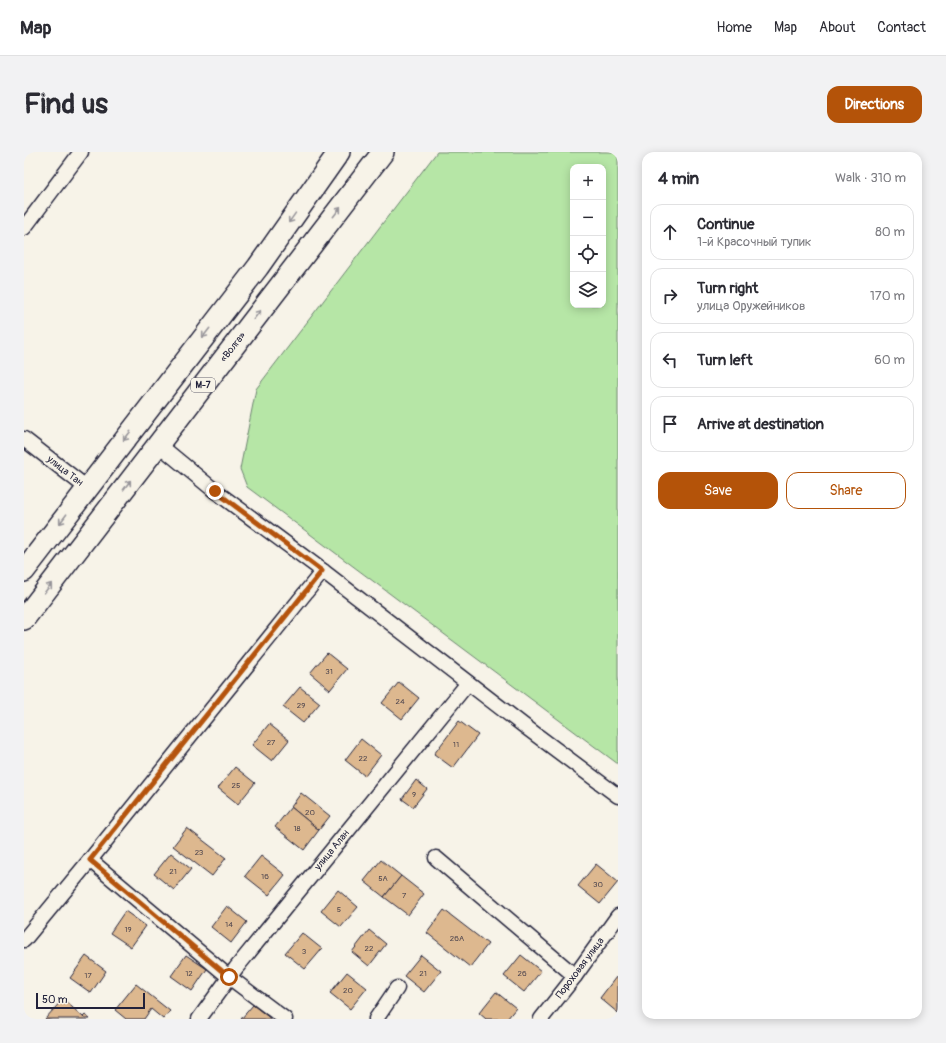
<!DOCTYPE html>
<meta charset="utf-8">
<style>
:root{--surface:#fff;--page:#f2f2f3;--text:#2b2b33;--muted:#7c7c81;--line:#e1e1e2;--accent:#b45309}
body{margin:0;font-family:Pangolin,sans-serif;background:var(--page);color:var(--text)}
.controls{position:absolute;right:12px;top:12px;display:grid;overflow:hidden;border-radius:8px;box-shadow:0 2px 10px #0003}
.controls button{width:36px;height:36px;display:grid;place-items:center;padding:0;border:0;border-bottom:1px solid var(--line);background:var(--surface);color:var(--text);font:20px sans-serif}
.scale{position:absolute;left:12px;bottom:10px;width:109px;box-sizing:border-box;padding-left:4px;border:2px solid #22223b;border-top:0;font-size:11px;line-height:14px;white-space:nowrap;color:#22223b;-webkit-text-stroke:3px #f7f3e8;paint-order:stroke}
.stop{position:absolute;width:12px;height:12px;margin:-9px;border:3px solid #b45309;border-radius:50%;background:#fff}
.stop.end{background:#b45309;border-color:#fff;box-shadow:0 1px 4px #0008}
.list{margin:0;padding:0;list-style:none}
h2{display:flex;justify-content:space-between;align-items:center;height:52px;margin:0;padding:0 16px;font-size:17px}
h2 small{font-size:13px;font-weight:400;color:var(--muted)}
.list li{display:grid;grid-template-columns:26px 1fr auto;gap:12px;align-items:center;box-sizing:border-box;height:56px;margin:0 8px 8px;padding:0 8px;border:1px solid var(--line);border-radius:12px}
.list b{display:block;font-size:15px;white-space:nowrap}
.list p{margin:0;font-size:13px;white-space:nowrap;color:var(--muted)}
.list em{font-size:13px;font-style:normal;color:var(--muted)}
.actions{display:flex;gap:8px;padding:12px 16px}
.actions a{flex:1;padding:9px 0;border:1px solid var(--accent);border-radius:12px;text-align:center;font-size:14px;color:var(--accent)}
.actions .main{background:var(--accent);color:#fff}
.icon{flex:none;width:22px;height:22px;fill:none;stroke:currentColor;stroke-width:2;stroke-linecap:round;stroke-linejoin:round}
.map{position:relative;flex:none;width:594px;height:867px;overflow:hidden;border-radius:12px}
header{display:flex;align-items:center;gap:24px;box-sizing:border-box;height:56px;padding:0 20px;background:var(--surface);border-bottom:1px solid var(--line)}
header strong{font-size:19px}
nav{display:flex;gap:22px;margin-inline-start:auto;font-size:14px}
.intro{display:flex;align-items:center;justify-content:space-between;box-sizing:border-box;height:96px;padding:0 24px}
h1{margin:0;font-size:28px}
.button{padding:10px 18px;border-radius:12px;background:var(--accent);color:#fff;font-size:14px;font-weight:700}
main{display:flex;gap:24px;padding:0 24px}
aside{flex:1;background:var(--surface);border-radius:12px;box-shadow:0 2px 10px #0003}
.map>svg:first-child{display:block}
.green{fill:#b6e6a6;stroke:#6c8470;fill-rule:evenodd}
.building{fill:#ddb88f;stroke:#22223b}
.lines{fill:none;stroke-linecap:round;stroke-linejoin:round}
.minor-casing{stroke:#22223b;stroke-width:17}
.highway-casing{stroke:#22223b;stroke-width:24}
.minor{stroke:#f7f3e8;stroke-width:14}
.highway{stroke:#f7f3e8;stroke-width:21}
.oneway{stroke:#97959a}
.route{stroke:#b45309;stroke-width:5}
.labels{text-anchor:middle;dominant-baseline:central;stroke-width:4;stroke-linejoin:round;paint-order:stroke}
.number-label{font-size:8px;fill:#514850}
.shield{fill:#f7f3e8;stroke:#62616f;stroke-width:1}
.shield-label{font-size:9px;font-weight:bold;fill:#22223b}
.street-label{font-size:10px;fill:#22223b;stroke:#f7f3e8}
</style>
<header>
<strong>Map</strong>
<nav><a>Home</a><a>Map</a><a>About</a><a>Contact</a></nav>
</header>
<div class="intro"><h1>Find us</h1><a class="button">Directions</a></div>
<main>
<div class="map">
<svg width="594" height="867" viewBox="0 0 594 867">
<rect width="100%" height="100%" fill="#f7f3e8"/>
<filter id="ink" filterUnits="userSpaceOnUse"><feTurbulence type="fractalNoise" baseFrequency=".025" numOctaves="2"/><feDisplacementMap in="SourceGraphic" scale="8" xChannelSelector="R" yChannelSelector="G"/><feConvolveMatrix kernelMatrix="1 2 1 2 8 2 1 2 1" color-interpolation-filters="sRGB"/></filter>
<g filter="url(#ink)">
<path class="green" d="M413 0H594V612L223 335 216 317 232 237ZM549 15H579V153H549Z"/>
<g class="building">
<path d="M303 501 323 517 306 538 286 521Z"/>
<path d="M375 530 395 546 378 567 358 551Z"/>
<path d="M276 535 296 551 279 571 259 555Z"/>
<path d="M435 569 454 583 429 616 410 602Z"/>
<path d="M245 572 265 588 248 609 228 593Z"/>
<path d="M337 587 357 603 341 624 321 608Z"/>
<path d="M211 615 231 631 214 652 194 636Z"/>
<path d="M392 628 403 637 389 655 378 647Z"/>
<path d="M277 641 306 664 295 678 267 655Z"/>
<path d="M267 655 295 678 280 698 251 675Z"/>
<path d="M163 676 202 706 188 724 149 694Z"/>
<path d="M147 701 167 717 150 738 130 722Z"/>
<path d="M237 704 261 723 245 743 221 724Z"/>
<path d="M357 708 377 724 360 745 340 729Z"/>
<path d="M572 712 594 730 576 752 554 734Z"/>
<path d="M377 724 400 742 384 763 360 745Z"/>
<path d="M314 738 334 755 317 775 297 759Z"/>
<path d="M203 754 223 770 207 791 187 775Z"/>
<path d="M420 758 464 792 446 815 403 781Z"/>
<path d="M101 759 122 774 107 795 86 781Z"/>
<path d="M345 778 362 792 345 814 328 800Z"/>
<path d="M278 781 298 797 281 817 261 801Z"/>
<path d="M162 803 183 817 168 839 147 824Z"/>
<path d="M397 803 417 819 400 840 380 824Z"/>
<path d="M497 803 517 819 500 840 480 824Z"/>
<path d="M62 804 82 819 67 841 46 826Z"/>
<path d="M323 820 343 836 326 857 306 841Z"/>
<path d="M592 825 594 827V861L576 846Z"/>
<path d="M112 832 146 859 139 867 127 857 120 867H102L91 858Z"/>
<path d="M472 840 492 856 483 867H462L455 861Z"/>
<path d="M39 847 59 865 61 863 66 867H21Z"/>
<path d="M229 853 247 867H217Z"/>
</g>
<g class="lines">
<defs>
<g id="minor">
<path d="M0 76 57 0"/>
<path d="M0 287 63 336"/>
<path d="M134 292 191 339 299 419 499 573 594 644"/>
<path d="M412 706 551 824"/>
<path d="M66 708 205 825 261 867"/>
<path d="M0 788 66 708 299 419"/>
<path d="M175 867 212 816 444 531"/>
<path d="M352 867 373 836"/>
<path d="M517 867 551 824 594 764"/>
</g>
<g id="highway">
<path d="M0 419 234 115 315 0"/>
<path d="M0 467 359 0"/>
</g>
</defs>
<use href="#minor" class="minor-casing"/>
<use href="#highway" class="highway-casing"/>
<use href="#minor" class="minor"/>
<use href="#highway" class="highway"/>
</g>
<defs><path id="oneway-shaft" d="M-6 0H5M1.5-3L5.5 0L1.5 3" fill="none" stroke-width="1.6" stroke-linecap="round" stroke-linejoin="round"/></defs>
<g class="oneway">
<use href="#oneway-shaft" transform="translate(313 60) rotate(-52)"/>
<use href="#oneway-shaft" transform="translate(268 66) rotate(125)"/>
<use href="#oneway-shaft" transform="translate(233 163) rotate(-52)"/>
<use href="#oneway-shaft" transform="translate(182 181) rotate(128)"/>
<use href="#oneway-shaft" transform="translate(103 284) rotate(128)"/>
<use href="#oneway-shaft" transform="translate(103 333) rotate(-53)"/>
<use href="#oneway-shaft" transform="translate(39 367) rotate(127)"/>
<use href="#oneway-shaft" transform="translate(24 436) rotate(-53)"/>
</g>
</g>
<g class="lines" filter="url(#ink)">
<path class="route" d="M191 339 298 419 66 708 205 825"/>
</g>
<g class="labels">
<g class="number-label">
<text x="305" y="519">31</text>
<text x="376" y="549">24</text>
<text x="277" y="553">29</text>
<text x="247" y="590">27</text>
<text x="432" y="592">11</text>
<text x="339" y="606">22</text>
<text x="212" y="633">25</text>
<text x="390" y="642">9</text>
<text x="286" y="660">20</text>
<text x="273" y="676">18</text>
<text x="175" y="700">23</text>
<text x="149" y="719">21</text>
<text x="241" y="724">16</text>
<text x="359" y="726">5А</text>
<text x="574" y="732">30</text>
<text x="380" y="743">7</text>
<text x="315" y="757">5</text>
<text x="205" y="772">14</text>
<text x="104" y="777">19</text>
<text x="433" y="786">26А</text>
<text x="345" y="796">22</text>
<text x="280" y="799">3</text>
<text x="165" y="821">12</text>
<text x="399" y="821">21</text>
<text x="498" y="821">26</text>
<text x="64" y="823">17</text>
<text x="324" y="838">20</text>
</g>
<rect class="shield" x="167" y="226" width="24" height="14" rx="3"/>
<g class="shield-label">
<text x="179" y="233">М-7</text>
</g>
<g class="street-label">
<text transform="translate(209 195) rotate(-52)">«Волга»</text>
<text transform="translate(41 319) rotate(38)">улица Тан</text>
<text transform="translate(308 698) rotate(-51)">улица Алан</text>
<text transform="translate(556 816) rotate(-53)">Пороховая улица</text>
</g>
</g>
</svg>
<div class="controls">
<button>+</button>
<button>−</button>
<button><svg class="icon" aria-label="locate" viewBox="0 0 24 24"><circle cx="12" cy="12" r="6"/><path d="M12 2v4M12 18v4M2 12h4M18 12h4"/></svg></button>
<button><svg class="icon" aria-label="layers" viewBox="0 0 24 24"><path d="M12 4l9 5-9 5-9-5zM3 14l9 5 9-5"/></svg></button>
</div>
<div class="scale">50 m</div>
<div class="stop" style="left:205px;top:825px"></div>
<div class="stop end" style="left:191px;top:339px"></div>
</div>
<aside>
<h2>4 min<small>Walk · 310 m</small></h2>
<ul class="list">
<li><svg class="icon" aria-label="ahead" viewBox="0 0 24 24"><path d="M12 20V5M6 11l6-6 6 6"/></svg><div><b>Continue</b><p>1-й Красочный тупик</p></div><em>80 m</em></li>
<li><svg class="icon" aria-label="right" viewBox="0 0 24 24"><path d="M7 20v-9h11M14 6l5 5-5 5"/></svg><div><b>Turn right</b><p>улица Оружейников</p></div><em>170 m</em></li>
<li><svg class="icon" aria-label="left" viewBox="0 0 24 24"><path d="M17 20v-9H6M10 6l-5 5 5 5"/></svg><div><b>Turn left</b></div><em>60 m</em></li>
<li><svg class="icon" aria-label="arrive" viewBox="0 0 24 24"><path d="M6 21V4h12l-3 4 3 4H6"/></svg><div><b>Arrive at destination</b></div></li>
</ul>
<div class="actions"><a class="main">Save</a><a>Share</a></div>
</aside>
</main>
